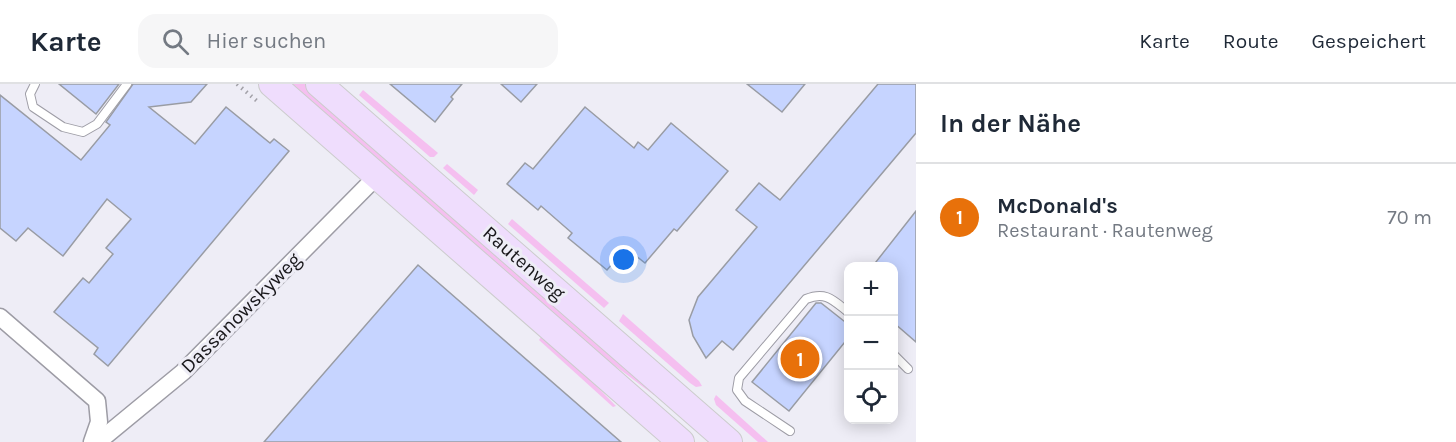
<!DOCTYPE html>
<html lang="de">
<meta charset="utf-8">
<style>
:root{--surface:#fff;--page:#f6f6f7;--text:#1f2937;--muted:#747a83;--line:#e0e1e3;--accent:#b45309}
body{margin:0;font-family:Karla,sans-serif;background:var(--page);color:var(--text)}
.controls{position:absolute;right:18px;bottom:18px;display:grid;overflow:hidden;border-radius:12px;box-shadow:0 3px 15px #0003}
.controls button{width:54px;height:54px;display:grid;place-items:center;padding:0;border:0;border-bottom:2px solid var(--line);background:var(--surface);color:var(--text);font:30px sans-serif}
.you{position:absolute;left:624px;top:176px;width:21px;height:21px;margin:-15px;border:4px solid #fff;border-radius:50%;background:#1a73e8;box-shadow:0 0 0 9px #1a73e833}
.badge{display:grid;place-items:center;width:39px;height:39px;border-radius:50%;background:var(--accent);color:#fff;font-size:20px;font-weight:700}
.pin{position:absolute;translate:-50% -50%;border:3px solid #fff;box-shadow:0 2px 6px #0006}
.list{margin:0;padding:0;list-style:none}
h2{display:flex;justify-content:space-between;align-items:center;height:78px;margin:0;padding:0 24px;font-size:26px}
h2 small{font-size:20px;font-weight:400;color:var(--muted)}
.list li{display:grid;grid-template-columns:39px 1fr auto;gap:18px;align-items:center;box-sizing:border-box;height:108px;padding:0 24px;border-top:2px solid var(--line)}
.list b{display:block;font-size:22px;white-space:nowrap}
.list p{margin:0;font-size:20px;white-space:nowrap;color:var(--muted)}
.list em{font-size:20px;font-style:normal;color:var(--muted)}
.icon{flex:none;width:33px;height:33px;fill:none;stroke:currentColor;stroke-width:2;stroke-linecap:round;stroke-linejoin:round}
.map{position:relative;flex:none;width:916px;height:358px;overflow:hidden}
header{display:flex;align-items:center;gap:36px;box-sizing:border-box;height:84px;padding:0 30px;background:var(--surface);border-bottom:2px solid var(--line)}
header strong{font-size:28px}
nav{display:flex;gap:33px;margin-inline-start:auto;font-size:21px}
.search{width:420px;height:54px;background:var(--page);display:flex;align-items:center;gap:15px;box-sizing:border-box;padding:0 21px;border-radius:18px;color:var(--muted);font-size:22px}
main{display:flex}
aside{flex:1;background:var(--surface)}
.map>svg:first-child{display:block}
.green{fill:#f5bff0}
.building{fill:#c6d4ff;stroke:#999ca4;stroke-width:1.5}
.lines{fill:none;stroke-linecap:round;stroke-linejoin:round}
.service-casing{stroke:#9d9ca5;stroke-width:10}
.minor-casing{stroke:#9d9ca5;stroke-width:19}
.primary-casing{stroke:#cccccd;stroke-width:28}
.path{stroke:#a2a1a8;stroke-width:4;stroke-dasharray:1.5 4.5;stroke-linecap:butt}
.service{stroke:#fff;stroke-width:8}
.minor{stroke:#fff;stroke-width:16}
.primary{stroke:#efddfd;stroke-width:26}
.labels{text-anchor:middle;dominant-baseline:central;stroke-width:6;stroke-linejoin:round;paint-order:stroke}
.street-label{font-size:20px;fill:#18171a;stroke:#eeedf6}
</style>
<header>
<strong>Karte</strong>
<div class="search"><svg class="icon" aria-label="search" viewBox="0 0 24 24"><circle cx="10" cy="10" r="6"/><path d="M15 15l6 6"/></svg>Hier suchen</div>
<nav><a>Karte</a><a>Route</a><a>Gespeichert</a></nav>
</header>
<main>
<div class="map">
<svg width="916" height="358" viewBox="0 0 916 358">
<rect width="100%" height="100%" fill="#eeedf6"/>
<g class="green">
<path d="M287 0H305L658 305 654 311 587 261Z"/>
<path d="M363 6 438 69 434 73H430L359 11Z"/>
<path d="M447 80 478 106 474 111 443 84Z"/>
<path d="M512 135 609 219 604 224 508 140Z"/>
<path d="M623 230 699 297 702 302 696 303 690 299 619 237Z"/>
<path d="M544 249 616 322 613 323 539 256Z"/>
<path d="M716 311 768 358H758L716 321 714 315Z"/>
</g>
<g class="building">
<path d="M59 0H119L96 30Z"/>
<path d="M133 0H207L191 18 149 23 195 60 226 23 270 59 274 55 289 67 108 282 94 270 98 264 54 228 83 194 89 199 113 170 106 164 131 135 107 115 63 172 28 144 16 157 0 144V11L81 76 110 41 106 38Z"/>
<path d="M390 0H462L451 13 453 15 435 38Z"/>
<path d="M501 0H537L521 18Z"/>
<path d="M747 0H805L782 28Z"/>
<path d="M878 0H916V49L733 266 722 257 706 274 693 252 689 236 698 213 757 143 736 126 759 99 780 116Z"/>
<path d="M585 23 634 64 638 58 648 66 671 39 728 87 677 147 674 145 645 179 626 164 607 186 568 154 572 149 541 122 538 126 507 100 525 79 533 85Z"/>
<path d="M916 127V258L894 239V183H872Z"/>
<path d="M418 181 621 358H264Z"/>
<path d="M816 219H821L849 241V253L789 327 752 298Z"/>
</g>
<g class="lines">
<defs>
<g id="service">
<path d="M35 0 30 10 33 23 63 43 83 48 97 40 127 0"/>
<path d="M894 271 908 285"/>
<path d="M790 347 745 317 737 306 739 294 806 215C826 207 833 216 848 228"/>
</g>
<g id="minor">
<path d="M0 233 97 317 99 338 92 358"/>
<path d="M98 358 183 288 378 91"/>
</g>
<g id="primary">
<path d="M272 0 681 358"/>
<path d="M319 0 729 358"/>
</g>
</defs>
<use href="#service" class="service-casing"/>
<use href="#minor" class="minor-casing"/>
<use href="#primary" class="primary-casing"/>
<path class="path" d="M237 0 257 17"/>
<use href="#service" class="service"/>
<use href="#minor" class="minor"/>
<use href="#primary" class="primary"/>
</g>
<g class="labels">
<g class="street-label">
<text transform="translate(524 179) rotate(41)">Rautenweg</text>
<text transform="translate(241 229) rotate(-45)">Dassanowskyweg</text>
</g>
</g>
</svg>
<div class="controls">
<button>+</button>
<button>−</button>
<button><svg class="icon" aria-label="locate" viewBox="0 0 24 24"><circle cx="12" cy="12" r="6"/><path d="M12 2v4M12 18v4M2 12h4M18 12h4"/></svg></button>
</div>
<div class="you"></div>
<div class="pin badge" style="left:800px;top:275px;background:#e8710a">1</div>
</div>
<aside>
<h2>In der Nähe<small></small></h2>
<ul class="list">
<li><span class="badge" style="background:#e8710a">1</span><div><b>McDonald's</b><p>Restaurant · Rautenweg</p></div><em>70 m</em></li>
</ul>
</aside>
</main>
